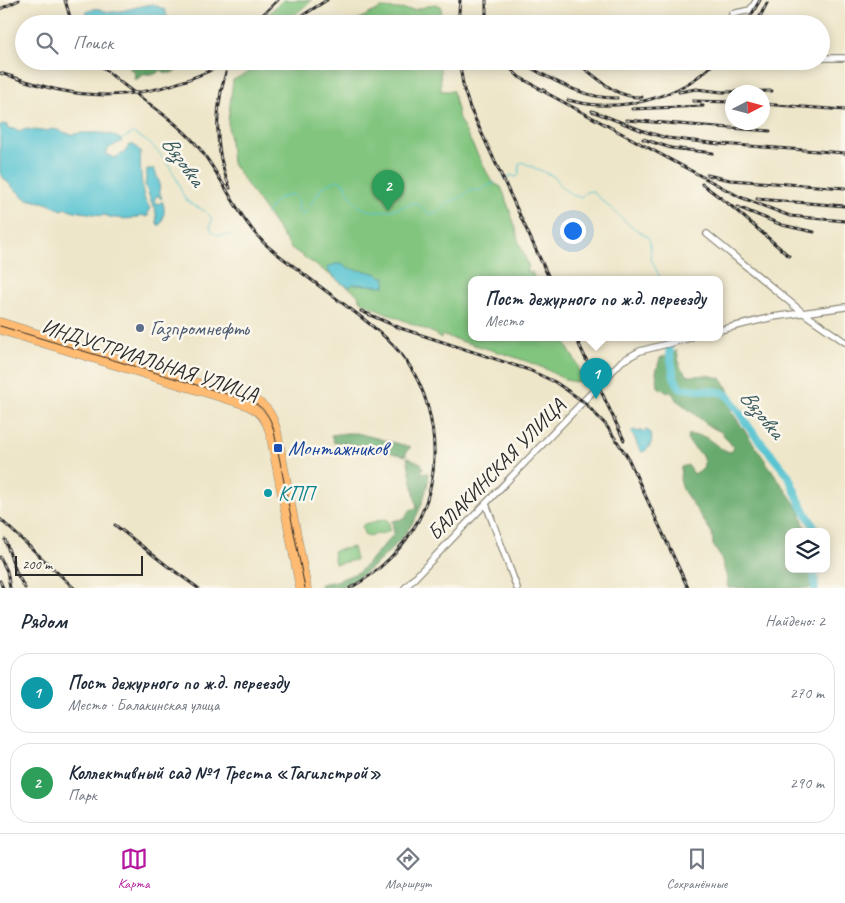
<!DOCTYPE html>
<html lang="ru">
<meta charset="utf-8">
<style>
:root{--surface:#fff;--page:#f2f2f3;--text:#1f2937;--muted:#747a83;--line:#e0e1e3;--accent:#b5179e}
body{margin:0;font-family:Caveat,sans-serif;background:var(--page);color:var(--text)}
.controls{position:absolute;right:15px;bottom:15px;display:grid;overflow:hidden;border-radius:10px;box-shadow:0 2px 12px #0003}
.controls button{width:45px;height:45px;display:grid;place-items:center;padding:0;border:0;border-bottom:1px solid var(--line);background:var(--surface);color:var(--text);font:25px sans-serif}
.compass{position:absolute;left:725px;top:85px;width:45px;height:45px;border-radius:50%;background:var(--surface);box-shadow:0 2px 12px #0003;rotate:84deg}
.scale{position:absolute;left:15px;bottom:12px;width:128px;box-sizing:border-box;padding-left:5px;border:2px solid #2b2b2b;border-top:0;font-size:14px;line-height:18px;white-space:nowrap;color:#2b2b2b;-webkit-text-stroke:4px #fbf7ec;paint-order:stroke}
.you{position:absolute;left:572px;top:230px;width:18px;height:18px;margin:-12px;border:4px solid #fff;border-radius:50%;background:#1a73e8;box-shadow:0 0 0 8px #1a73e833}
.badge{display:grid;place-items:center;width:32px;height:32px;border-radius:50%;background:var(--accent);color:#fff;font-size:16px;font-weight:700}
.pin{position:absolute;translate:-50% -41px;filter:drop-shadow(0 1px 2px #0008)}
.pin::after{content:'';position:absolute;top:26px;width:18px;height:15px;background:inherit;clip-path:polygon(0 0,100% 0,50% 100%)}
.popup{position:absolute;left:468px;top:276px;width:255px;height:65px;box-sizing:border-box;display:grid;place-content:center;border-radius:10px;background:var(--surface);filter:drop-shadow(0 1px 4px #0005);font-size:16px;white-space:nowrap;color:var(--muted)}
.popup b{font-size:19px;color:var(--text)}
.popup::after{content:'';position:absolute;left:50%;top:100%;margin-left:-10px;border:10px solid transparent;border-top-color:var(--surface)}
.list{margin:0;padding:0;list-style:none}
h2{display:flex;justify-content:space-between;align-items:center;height:65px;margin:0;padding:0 20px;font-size:21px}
h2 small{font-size:16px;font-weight:400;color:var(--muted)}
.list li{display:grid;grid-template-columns:32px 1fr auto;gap:15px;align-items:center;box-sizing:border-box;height:80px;margin:0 10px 10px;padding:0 10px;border:1px solid var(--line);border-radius:20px}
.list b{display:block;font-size:19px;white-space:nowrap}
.list p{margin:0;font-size:16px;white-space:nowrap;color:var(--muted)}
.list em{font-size:16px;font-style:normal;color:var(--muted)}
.icon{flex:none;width:28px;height:28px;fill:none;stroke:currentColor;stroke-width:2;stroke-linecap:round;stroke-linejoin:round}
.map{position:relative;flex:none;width:845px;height:588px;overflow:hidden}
.search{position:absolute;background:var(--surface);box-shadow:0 2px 12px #0003;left:15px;right:15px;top:15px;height:55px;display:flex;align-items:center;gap:12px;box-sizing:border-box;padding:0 18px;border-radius:28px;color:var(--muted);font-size:19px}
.sheet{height:245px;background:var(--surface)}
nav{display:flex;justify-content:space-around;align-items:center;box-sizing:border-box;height:70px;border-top:1px solid var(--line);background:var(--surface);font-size:14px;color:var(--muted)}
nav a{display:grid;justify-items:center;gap:2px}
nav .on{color:var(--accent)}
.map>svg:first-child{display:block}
.green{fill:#81c57f;stroke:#567855}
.forest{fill:#68aa6e;stroke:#4a6a4c}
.water{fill:#58c4d2;stroke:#42787e}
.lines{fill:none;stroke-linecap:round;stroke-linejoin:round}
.stream{stroke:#58c4d2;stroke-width:1}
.river{stroke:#58c4d2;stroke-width:8}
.minor-casing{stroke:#8c887a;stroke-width:8}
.major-casing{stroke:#8c887a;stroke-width:9}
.minor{stroke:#fff;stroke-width:5.5}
.major{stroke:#ffbb71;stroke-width:8}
.tram{stroke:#2b2b2b;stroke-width:1}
.rail-casing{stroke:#2b2b2b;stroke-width:3}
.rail{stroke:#fbf7ec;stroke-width:1;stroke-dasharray:4;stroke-linecap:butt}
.service-dot{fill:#5c6f8a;stroke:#fbf7ec;stroke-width:2}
.transit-dot{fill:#1a4fb4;stroke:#fbf7ec;stroke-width:2}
.culture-dot{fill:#0f9aa8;stroke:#fbf7ec;stroke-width:2}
.labels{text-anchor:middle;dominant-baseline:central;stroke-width:5;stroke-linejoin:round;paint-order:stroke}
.service-label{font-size:21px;fill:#4e5e75;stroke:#fbf7ec;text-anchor:start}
.street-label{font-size:21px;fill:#2b2b2b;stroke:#fbf7ec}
.transit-label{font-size:21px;fill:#164399;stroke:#fbf7ec;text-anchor:start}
.culture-label{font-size:21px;fill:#0d838f;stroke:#fbf7ec;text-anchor:start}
.water-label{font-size:22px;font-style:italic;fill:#38595d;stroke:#fbf7ec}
</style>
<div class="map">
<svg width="845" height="588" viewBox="0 0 845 588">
<rect width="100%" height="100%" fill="#fbf7ec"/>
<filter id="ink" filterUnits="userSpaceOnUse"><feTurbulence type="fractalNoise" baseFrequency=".02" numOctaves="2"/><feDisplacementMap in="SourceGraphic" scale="10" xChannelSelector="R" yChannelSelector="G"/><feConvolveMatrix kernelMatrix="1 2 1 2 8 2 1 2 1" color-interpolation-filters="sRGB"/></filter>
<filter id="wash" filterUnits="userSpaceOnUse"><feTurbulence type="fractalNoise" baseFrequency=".0096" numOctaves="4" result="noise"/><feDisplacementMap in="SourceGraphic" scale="20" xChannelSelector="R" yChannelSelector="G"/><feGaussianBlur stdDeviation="1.12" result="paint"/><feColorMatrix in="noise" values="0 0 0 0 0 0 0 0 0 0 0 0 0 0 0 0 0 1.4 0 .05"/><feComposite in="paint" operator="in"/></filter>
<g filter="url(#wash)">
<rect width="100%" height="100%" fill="#eee6c9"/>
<g class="green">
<path d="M283 0H312L284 24H258Z"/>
<path d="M435 4 441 6 442 24H349L381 8 414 10Z"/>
<path d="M272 61H440L441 91H453L459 119 492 182 501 187 504 194 516 229 518 240 529 267 527 268 529 273 532 272 535 280H472V338H563C567 351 583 366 580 381 568 385 552 371 541 367 508 353 474 346 442 335L441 338 436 336V334L365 304 361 301 357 294 352 290 291 248 232 163 228 121 233 80Z"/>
<path d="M385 519 388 521 390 528 388 532 369 536 364 534 362 527 364 524Z"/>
<path d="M353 547 356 560 335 564 333 551Z"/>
</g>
<g class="forest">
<path d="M169 61H201L171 73H166L161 70 155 74H145L135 80 134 79 135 72 129 68 153 62 165 64Z"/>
<path d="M677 351 680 367 689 376 707 375 721 378 728 389 731 411 800 511 806 532H789V569H810L814 588H728L726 575 721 558 713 545 712 533 683 490 680 479 681 467 688 465 694 474 704 468 703 457 687 440 688 435C694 435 701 435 705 437 715 443 720 450 731 452L734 448 721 432 709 426 678 401 671 392H667L658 387 656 372 660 358Z"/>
<path d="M346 433H357L411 447 406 452V456L341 442 334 443 331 435Z"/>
<path d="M407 457 421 463 423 467 421 472 428 473 429 477C427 491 421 508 414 521 402 542 363 580 340 587 334 588 327 588 321 588L320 584 336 581 359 572 394 534 392 521 406 518C406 511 411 509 417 508Z"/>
</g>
<g class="water">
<path d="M153 4 165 10 170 24H87L85 16 87 12C100 4 102 13 114 12 127 11 139 5 153 4Z"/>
<path d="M3 124 7 125V128L14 129 19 132 26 129 41 131 43 130 47 131C55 126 62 133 70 134 74 135 78 133 82 133 94 133 111 131 121 140V142L109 148 106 154 114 158 124 153 130 145H134L141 152C139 159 142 189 144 197 145 201 148 205 150 208L147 214 149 215 146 217 142 215C134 221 113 219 104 215L101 216C89 212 77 213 65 208L62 210 46 203 26 199 6 181 0 173V125Z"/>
<path d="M147 169H154L159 181 160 194 162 198 161 199 159 196H156L154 201 159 204 162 201C166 208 164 221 159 226L157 223 155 206H153L145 185Z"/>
<path d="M334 264H341C352 273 370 268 382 277H385V286L353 284 350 287C347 286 342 284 340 282 336 280 334 275 329 272L327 267 329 265 332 266Z"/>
<path d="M634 430 639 432 641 430 643 432 647 430 651 433C653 441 651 449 642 452 636 447 637 439 631 432Z"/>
</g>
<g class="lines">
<g class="stream">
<path d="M121 140 133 133C154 143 167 160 177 180 180 186 181 193 185 198 191 208 203 205 212 219L210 227 212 232 217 235H231"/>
<path d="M503 177 507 179 510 175 517 177 519 173V164L522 162 555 177 562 188 574 196 581 197 586 192 592 191 627 223 649 238 650 243 651 259 661 280"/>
<path d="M265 215 277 199 292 194C300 198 299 202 298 211L301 215 305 214 322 187 338 180 345 184C346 190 349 192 352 198 365 220 396 210 415 202 423 208 428 218 439 212 443 210 445 206 448 203 456 198 462 198 469 191L481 190 495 182"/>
</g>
<g class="river">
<path d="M669 348 674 377 680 388 721 392 728 396 751 430 788 475 801 505 815 528V532"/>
<path d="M814 569 815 588"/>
</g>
</g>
</g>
<g filter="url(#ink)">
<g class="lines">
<defs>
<g id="minor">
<path d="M732 14 750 10 757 0"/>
<path d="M821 58H845"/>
<path d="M707 234 802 312 845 342"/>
<path d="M720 330 773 317 845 307"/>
<path d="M486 504 517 588"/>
<path d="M405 588 622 361 640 351 690 338"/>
</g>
<g id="major">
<path d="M0 322 256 401C269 407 273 418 277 431L307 588"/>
<path d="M0 330 246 405C260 411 266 419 270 433L300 588"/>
</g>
</defs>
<use href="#minor" class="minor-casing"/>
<use href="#major" class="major-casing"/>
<use href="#minor" class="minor"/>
<use href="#major" class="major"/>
<path class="tram" d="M0 326 250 401C264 407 270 416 274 431L305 588"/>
<defs>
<g id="rail">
<path d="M65 0 72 24"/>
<path d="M486 0V14L489 24"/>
<path d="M0 9 19 0"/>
<path d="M253 24 278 0"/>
<path d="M289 24 327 0"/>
<path d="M458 24 460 0"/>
<path d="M746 24 760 0"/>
<path d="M756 24 767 3"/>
<path d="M96 61C127 92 166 111 195 143 222 174 235 214 264 243 274 252 285 260 296 268 316 284 337 299 357 314 370 324 383 334 394 346 436 391 446 464 419 519 404 548 378 573 350 588"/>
<path d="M230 61C214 102 213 148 230 188"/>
<path d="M459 61 464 90 470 108 550 280"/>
<path d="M503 61 519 77 545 91"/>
<path d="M518 61C549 77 581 99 617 98"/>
<path d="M573 61C598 75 611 98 642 97"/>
<path d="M0 73C20 79 39 86 59 90 120 103 176 89 230 61"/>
<path d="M539 89 740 197 790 216 845 221"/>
<path d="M679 92 696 89 722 92 772 91"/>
<path d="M568 100C619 114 680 99 716 61"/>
<path d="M693 101 732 102"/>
<path d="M762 104 845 110"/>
<path d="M632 109 703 106"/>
<path d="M592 111 646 132 667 138 720 144 845 153"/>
<path d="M626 120 770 131"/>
<path d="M643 139 671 148 713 153"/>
<path d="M707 175 730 180 845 188"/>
<path d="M702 184 730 205 789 256"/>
<path d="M757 199 845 206"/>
<path d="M738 207 782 225 814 232"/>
<path d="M361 311 400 328 529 370 555 382 584 402 606 425 627 456 688 588"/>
<path d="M576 338 624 440"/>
<path d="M0 519 74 588"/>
<path d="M115 525 166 565 198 588"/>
<path d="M5 540 17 574 25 588"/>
<path d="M0 557 7 571 10 588"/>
<path d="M0 581 3 588"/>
</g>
</defs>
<use href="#rail" class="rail-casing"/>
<use href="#rail" class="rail"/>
</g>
</g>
<circle class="service-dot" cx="140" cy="328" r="5"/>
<rect class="transit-dot" x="273" y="443" width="10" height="10" rx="2.5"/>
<circle class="culture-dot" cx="268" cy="493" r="5"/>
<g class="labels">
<g class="service-label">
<text x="150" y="328">Газпромнефть</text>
</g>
<g class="street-label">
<text transform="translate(150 360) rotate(18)">ИНДУСТРИАЛЬНАЯ УЛИЦА</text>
<text transform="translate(496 469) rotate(-46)">БАЛАКИНСКАЯ УЛИЦА</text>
</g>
<g class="transit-label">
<text x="288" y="448">Монтажников</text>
</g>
<g class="culture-label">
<text x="278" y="493">КПП</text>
</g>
<g class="water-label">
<text transform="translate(183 161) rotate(54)">Вязовка</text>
<text transform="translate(762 414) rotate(51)">Вязовка</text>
</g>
</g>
</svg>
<div class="controls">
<button><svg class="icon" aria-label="layers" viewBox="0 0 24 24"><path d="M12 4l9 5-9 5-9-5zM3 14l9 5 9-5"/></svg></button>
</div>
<svg class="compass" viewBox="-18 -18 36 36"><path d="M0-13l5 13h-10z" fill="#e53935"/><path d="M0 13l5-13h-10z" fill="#747a83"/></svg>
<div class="scale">200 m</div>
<div class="you"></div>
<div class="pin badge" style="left:596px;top:399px;background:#0f9aa8">1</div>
<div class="popup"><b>Пост дежурного по ж.д. переезду</b>Место</div>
<div class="pin badge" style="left:388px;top:211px;background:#2e9e5b">2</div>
<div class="search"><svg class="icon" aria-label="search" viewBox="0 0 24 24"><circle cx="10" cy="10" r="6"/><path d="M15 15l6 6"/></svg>Поиск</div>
</div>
<section class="sheet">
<h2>Рядом<small>Найдено: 2</small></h2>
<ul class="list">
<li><span class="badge" style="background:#0f9aa8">1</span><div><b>Пост дежурного по ж.д. переезду</b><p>Место · Балакинская улица</p></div><em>270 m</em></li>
<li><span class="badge" style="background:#2e9e5b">2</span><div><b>Коллективный сад №1 Треста «Тагилстрой»</b><p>Парк</p></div><em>290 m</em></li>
</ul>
</section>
<nav>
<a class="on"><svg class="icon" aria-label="map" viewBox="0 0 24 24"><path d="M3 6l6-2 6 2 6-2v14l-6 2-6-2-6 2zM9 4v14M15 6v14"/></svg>Карта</a>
<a><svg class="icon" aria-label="directions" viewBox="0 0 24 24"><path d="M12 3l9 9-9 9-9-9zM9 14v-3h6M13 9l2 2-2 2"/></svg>Маршрут</a>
<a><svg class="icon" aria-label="saved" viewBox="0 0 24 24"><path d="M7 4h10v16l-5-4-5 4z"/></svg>Сохранённые</a>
</nav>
